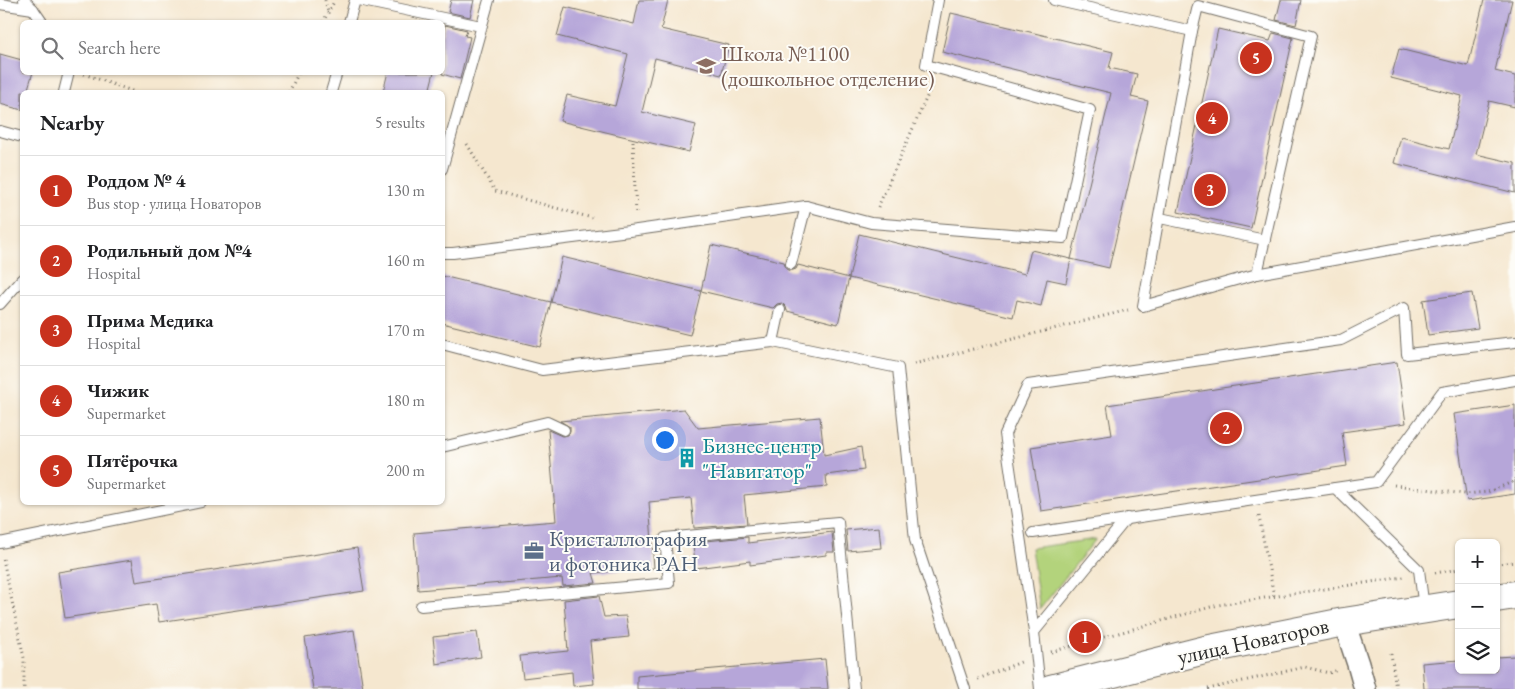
<!DOCTYPE html>
<meta charset="utf-8">
<style>
:root{--surface:#fff;--page:#f6f6f6;--text:#202124;--muted:#757577;--line:#e0e0e0;--accent:#c8321e}
body{margin:0;font-family:"EB Garamond",serif;background:var(--page);color:var(--text)}
.controls{position:absolute;right:15px;bottom:15px;display:grid;overflow:hidden;border-radius:8px;box-shadow:0 1px 4px #0004}
.controls button{width:45px;height:45px;display:grid;place-items:center;padding:0;border:0;border-bottom:1px solid var(--line);background:var(--surface);color:var(--text);font:25px sans-serif}
.you{position:absolute;left:664px;top:439px;width:18px;height:18px;margin:-12px;border:4px solid #fff;border-radius:50%;background:#1a73e8;box-shadow:0 0 0 8px #1a73e833}
.badge{display:grid;place-items:center;width:32px;height:32px;border-radius:50%;background:var(--accent);color:#fff;font-size:16px;font-weight:700}
.pin{position:absolute;translate:-50% -50%;border:2px solid #fff;box-shadow:0 1px 5px #0006}
.list{margin:0;padding:0;list-style:none}
h2{display:flex;justify-content:space-between;align-items:center;height:65px;margin:0;padding:0 20px;font-size:21px}
h2 small{font-size:16px;font-weight:400;color:var(--muted)}
.list li{display:grid;grid-template-columns:32px 1fr auto;gap:15px;align-items:center;box-sizing:border-box;height:70px;padding:0 20px;border-top:1px solid var(--line)}
.list b{display:block;font-size:19px;white-space:nowrap}
.list p{margin:0;font-size:16px;white-space:nowrap;color:var(--muted)}
.list em{font-size:16px;font-style:normal;color:var(--muted)}
.icon{flex:none;width:28px;height:28px;fill:none;stroke:currentColor;stroke-width:2;stroke-linecap:round;stroke-linejoin:round}
.map{position:relative;flex:none;width:1515px;height:689px;overflow:hidden}
.search{position:absolute;background:var(--surface);box-shadow:0 1px 4px #0004;left:20px;top:20px;width:425px;height:55px;display:flex;align-items:center;gap:12px;box-sizing:border-box;padding:0 18px;border-radius:8px;color:var(--muted);font-size:19px}
.panel{position:absolute;background:var(--surface);box-shadow:0 1px 4px #0004;left:20px;top:90px;width:425px;height:415px;border-radius:8px}
.map>svg:first-child{display:block}
.green{fill:#b3d37b;stroke:#6f7f53}
.building{fill:#b6a6d9}
.lines{fill:none;stroke-linecap:round;stroke-linejoin:round}
.lane-casing{stroke:#726d64;stroke-width:12}
.street-casing{stroke:#726d64;stroke-width:24}
.secondary-casing{stroke:#726d64;stroke-width:30}
.path{stroke:#726d64;stroke-width:3;stroke-dasharray:1 4;stroke-linecap:butt}
.lane{stroke:#fff;stroke-width:10}
.street{stroke:#fff;stroke-width:21}
.secondary{stroke:#fff;stroke-width:28}
.labels{text-anchor:middle;dominant-baseline:central;stroke-width:4;stroke-linejoin:round;paint-order:stroke}
.education-label{font-size:22px;fill:#785e54;stroke:#fdfcf7;text-anchor:start}
.culture-label{font-size:22px;fill:#0d838f;stroke:#fdfcf7;text-anchor:start}
.service-label{font-size:22px;fill:#4e5e75;stroke:#fdfcf7;text-anchor:start}
.street-label{font-size:22px;fill:#2b2b2b;stroke:#fdfcf7}
</style>
<div class="map">
<svg width="1515" height="689" viewBox="0 0 1515 689">
<rect width="100%" height="100%" fill="#fdfcf7"/>
<filter id="ink" filterUnits="userSpaceOnUse"><feTurbulence type="fractalNoise" baseFrequency=".02" numOctaves="2"/><feDisplacementMap in="SourceGraphic" scale="10" xChannelSelector="R" yChannelSelector="G"/><feConvolveMatrix kernelMatrix="1 2 1 2 8 2 1 2 1" color-interpolation-filters="sRGB"/></filter>
<filter id="wash" filterUnits="userSpaceOnUse"><feTurbulence type="fractalNoise" baseFrequency=".0096" numOctaves="4" result="noise"/><feDisplacementMap in="SourceGraphic" scale="20" xChannelSelector="R" yChannelSelector="G"/><feGaussianBlur stdDeviation="1.12" result="paint"/><feColorMatrix in="noise" values="0 0 0 0 0 0 0 0 0 0 0 0 0 0 0 0 0 1.4 0 .05"/><feComposite in="paint" operator="in"/></filter>
<g filter="url(#wash)">
<rect width="100%" height="100%" fill="#f5e7cf"/>
<path class="green" d="M1096 539 1040 609 1031 548Z"/>
<g id="blocks">
<g class="building">
<path d="M451 0H474L470 17 448 12Z"/>
<path d="M639 0H668L661 29 729 45 721 75 655 58 642 112 696 125 689 152 560 121 567 95 615 106 628 54 557 36 565 7 634 24Z"/>
<path d="M1281 0H1301L1296 25 1276 20Z"/>
<path d="M1484 0H1512L1495 71 1515 76V107L1489 101 1476 154 1515 163V193L1394 163 1401 137 1449 149 1462 96 1391 78 1399 49 1468 66Z"/>
<path d="M951 13 1113 52 1109 68 1137 74 1131 97 1148 101 1109 268 1071 259 1111 93 942 52Z"/>
<path d="M445 25 467 30 465 36 470 37 460 79 442 74V35Z"/>
<path d="M1218 29 1270 41 1273 33 1293 38 1251 228 1178 212Z"/>
<path d="M0 54 22 60V72H33L27 92H22V110L0 104Z"/>
<path d="M388 72H434L429 92H383Z"/>
<path d="M859 234 1025 274 1031 250 1071 259 1066 283 1047 279 1041 306 1017 300 1013 317 849 278Z"/>
<path d="M711 245 784 262 786 269 790 271 796 269 798 265 849 278 838 324 787 311 786 307 782 303 777 304 773 308 701 291Z"/>
<path d="M562 257 701 291 690 335 551 302Z"/>
<path d="M442 276 551 302 540 347 442 323Z"/>
<path d="M1472 293 1478 328 1428 335 1423 300Z"/>
<path d="M1397 362 1406 423 1342 432 1347 466 1041 511 1031 447 1112 435 1107 405Z"/>
<path d="M1515 405V494L1467 501 1454 414Z"/>
<path d="M684 409 698 428 820 417 824 455 861 447 864 470 826 475 827 487 744 495 747 524 694 528 691 498 649 502 654 568 593 573 596 583 563 586 562 578 418 590 414 533 556 521 548 430 562 436 568 435 570 432V427L560 421Z"/>
<path d="M879 527 881 548 848 551 846 530Z"/>
<path d="M832 532 834 552H826V555L750 565V561L696 568 693 546 695 545V542L748 537V543Z"/>
<path d="M357 548 364 591 159 622 156 604 65 618 58 572 132 560 136 582Z"/>
<path d="M599 596 604 617 626 616 629 637 590 641 594 684 573 686 572 672 523 678 520 656 568 651 564 600Z"/>
<path d="M354 630 363 689H313L305 638Z"/>
<path d="M477 632 481 657 436 664 433 637Z"/>
<path d="M1515 656V689H1424L1422 663 1459 660V670H1496V657Z"/>
<path d="M825 659 828 689H637V676Z"/>
</g>
</g>
</g>
<g filter="url(#ink)">
<use href="#blocks" fill-opacity="0" stroke="#726d64" stroke-width="1"/>
<g class="lines">
<defs>
<g id="lane">
<path d="M24 0 33 9 42 22"/>
<path d="M358 0 481 26"/>
<path d="M1054 0 1192 31 1198 6 1311 36 1257 274"/>
<path d="M0 4 33 9"/>
<path d="M349 22 355 0"/>
<path d="M1192 31 1143 306 1257 274 1515 227"/>
<path d="M64 92 69 72"/>
<path d="M331 92 337 72"/>
<path d="M0 131 22 137"/>
<path d="M442 169 489 0"/>
<path d="M1160 218 1265 240"/>
<path d="M442 253H453L637 230 806 206"/>
<path d="M791 264 806 206 871 223 1063 238 1090 110 926 65 938 0"/>
<path d="M0 304 22 279"/>
<path d="M780 310 773 342 898 368 915 540 965 689"/>
<path d="M442 344 542 370 773 342"/>
<path d="M442 447 547 422 564 430"/>
<path d="M1335 488 1376 482 1442 392 1515 380"/>
<path d="M1033 533 1335 488 1419 570 1424 608"/>
<path d="M0 543 201 502"/>
<path d="M421 606 669 583 665 538 838 522 854 689"/>
<path d="M1034 632 1005 434 1028 385 1341 340 1404 308 1407 354 1515 342"/>
<path d="M1040 689 1034 632 1127 518"/>
</g>
<path id="street" d="M1344 622 1358 664 1365 689"/>
<g id="secondary">
<path d="M1496 598 1515 595"/>
<path d="M1050 689 1205 650 1344 622 1459 604"/>
</g>
</defs>
<use href="#lane" class="lane-casing"/>
<use href="#street" class="street-casing"/>
<use href="#secondary" class="secondary-casing"/>
<g class="path">
<path d="M325 0 328 12"/>
<path d="M323 22 335 0"/>
<path d="M84 74 135 92"/>
<path d="M289 92 299 72"/>
<path d="M633 141 636 215"/>
<path d="M467 144 495 191 592 218"/>
<path d="M878 207 933 83"/>
<path d="M914 364 1128 310"/>
<path d="M1394 485 1465 494 1488 492 1515 481"/>
<path d="M1259 516 1274 596"/>
<path d="M3 559 24 658V689"/>
<path d="M1496 564 1515 562"/>
<path d="M1435 573 1459 569"/>
<path d="M1051 652 1218 605 1404 577"/>
<path d="M1391 653 1396 689"/>
<path d="M978 679 1021 662"/>
<path d="M1208 689 1305 667 1329 673 1338 670"/>
</g>
<use href="#lane" class="lane"/>
<use href="#street" class="street"/>
<use href="#secondary" class="secondary"/>
</g>
</g>
<defs>
<symbol id="school-bare" viewBox="-9 -9 18 18"><path d="M0-5L7-2L0 1L-7-2ZM-4 1L0 2.5L4 1V4Q0 6-4 4Z" fill="#8d6e63" stroke="#fdfcf7" stroke-width="2.5" paint-order="stroke"/></symbol>
<symbol id="building-bare" viewBox="-9 -9 18 18"><path d="M-4-6H4V6H1V3H-1V6H-4ZM-2.5-4.3h1.7v1.8h-1.7ZM.8-4.3h1.7v1.8H.8ZM-2.5-1h1.7V.8h-1.7ZM.8-1h1.7V.8H.8Z" fill="#0f9aa8" stroke="#fdfcf7" stroke-width="2.5" paint-order="stroke"/></symbol>
<symbol id="office-bare" viewBox="-9 -9 18 18"><path d="M-6-3h4V-5.5h4V-3h4V5H-6ZM-1-4.5V-3h2v-1.5ZM-6 0V1H6V0Z" fill="#5c6f8a" stroke="#fdfcf7" stroke-width="2.5" paint-order="stroke"/></symbol>
</defs>
<g fill-rule="evenodd">
<use href="#school-bare" x="692" y="52" width="28" height="28"/>
<use href="#building-bare" x="673" y="444" width="28" height="28"/>
<use href="#office-bare" x="520" y="537" width="28" height="28"/>
</g>
<g class="labels">
<g class="education-label">
<text x="721" y="53">Школа №1100<tspan x="721" dy="25">(дошкольное отделение)</tspan></text>
</g>
<g class="culture-label">
<text x="702" y="445">Бизнеc-центр<tspan x="702" dy="25">"Навигатор"</tspan></text>
</g>
<g class="service-label">
<text x="549" y="538">Кристаллография<tspan x="549" dy="25">и фотоника РАН</tspan></text>
</g>
<g class="street-label">
<text transform="translate(1253 641) rotate(-12)">улица Новаторов</text>
</g>
</g>
</svg>
<div class="controls">
<button>+</button>
<button>−</button>
<button><svg class="icon" aria-label="layers" viewBox="0 0 24 24"><path d="M12 4l9 5-9 5-9-5zM3 14l9 5 9-5"/></svg></button>
</div>
<div class="you"></div>
<div class="pin badge" style="left:1085px;top:637px">1</div>
<div class="pin badge" style="left:1226px;top:428px">2</div>
<div class="pin badge" style="left:1210px;top:190px">3</div>
<div class="pin badge" style="left:1212px;top:118px">4</div>
<div class="pin badge" style="left:1256px;top:58px">5</div>
<div class="search"><svg class="icon" aria-label="search" viewBox="0 0 24 24"><circle cx="10" cy="10" r="6"/><path d="M15 15l6 6"/></svg>Search here</div>
<section class="panel">
<h2>Nearby<small>5 results</small></h2>
<ul class="list">
<li><span class="badge">1</span><div><b>Роддом № 4</b><p>Bus stop · улица Новаторов</p></div><em>130 m</em></li>
<li><span class="badge">2</span><div><b>Родильный дом №4</b><p>Hospital</p></div><em>160 m</em></li>
<li><span class="badge">3</span><div><b>Прима Медика</b><p>Hospital</p></div><em>170 m</em></li>
<li><span class="badge">4</span><div><b>Чижик</b><p>Supermarket</p></div><em>180 m</em></li>
<li><span class="badge">5</span><div><b>Пятёрочка</b><p>Supermarket</p></div><em>200 m</em></li>
</ul>
</section>
</div>
